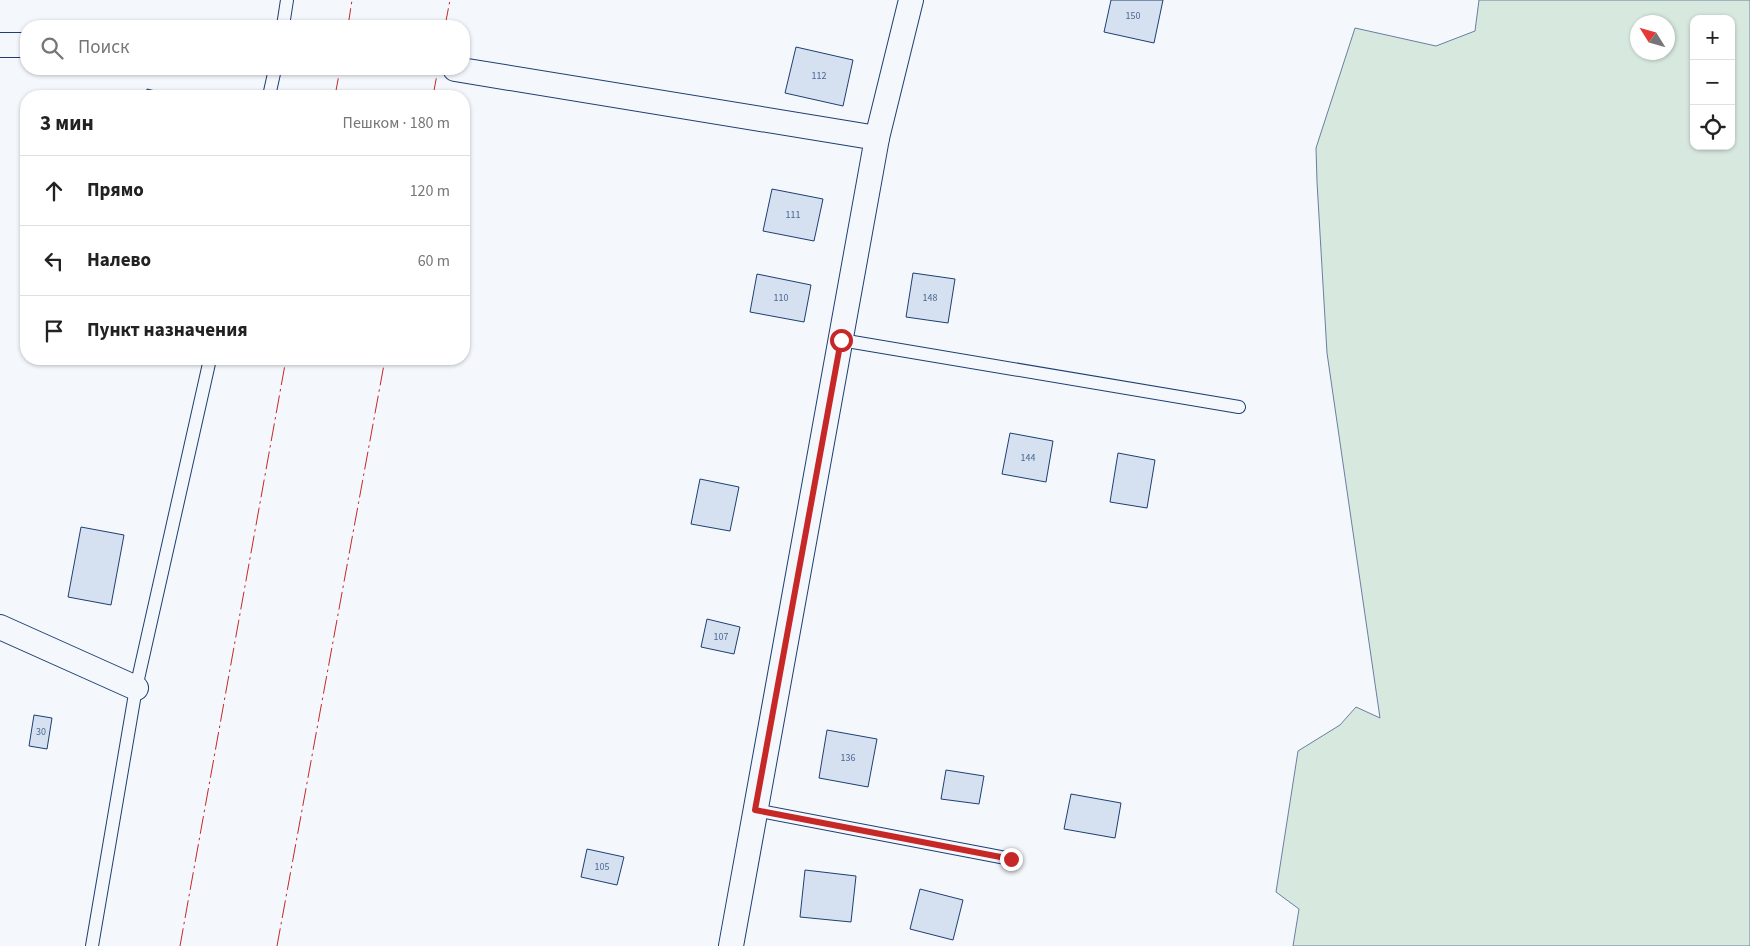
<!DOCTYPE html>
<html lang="ru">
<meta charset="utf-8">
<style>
:root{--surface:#fff;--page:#f2f2f2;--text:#222;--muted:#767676;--line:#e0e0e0}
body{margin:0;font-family:"Source Sans 3",sans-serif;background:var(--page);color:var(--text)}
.controls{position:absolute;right:15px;top:15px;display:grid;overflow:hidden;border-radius:10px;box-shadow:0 1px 4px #0004}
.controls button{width:45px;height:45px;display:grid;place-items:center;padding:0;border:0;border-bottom:1px solid var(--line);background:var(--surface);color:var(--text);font:25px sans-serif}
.compass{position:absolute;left:1630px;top:15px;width:45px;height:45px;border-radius:50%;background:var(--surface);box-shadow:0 1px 4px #0004;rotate:307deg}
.stop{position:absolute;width:15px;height:15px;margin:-11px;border:4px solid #c62828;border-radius:50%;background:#fff}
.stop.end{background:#c62828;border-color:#fff;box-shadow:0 1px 5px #0008}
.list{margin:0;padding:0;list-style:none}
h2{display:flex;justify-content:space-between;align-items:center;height:65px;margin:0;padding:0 20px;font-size:21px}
h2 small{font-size:16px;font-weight:400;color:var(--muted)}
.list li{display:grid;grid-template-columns:32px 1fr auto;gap:15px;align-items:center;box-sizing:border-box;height:70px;padding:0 20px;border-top:1px solid var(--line)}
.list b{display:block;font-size:19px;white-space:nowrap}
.list em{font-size:16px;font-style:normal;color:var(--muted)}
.icon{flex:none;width:28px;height:28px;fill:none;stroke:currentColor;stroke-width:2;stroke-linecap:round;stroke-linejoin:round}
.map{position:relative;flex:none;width:1750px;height:946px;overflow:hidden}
.search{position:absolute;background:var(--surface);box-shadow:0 1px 4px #0004;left:20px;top:20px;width:450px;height:55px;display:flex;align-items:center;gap:12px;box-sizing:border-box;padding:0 18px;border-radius:20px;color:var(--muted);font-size:19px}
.panel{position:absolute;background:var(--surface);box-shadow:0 1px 4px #0004;left:20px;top:90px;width:450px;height:275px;border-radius:20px}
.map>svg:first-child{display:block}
.green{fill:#d7e8df;stroke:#687fa3;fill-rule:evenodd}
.building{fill:#d5e0f0;stroke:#1d3f73}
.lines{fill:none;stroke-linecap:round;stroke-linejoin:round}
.lane-casing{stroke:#1d3f73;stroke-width:14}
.street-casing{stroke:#1d3f73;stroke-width:26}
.lane{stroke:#f4f7fb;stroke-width:12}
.street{stroke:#f4f7fb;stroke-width:24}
.power{stroke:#c62828;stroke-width:1;stroke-dasharray:18 4 2.5 4;stroke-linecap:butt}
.route{stroke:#c62828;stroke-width:6}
.labels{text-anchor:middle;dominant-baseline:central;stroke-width:4;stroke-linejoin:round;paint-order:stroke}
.number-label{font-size:10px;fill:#4b6792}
</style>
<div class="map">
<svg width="1750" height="946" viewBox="0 0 1750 946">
<rect width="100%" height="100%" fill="#f4f7fb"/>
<path class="green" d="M1479 0H1750V946H1293L1299 909 1276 892 1298 751 1340 725 1356 707 1380 718 1327 353 1317 182 1316 148 1355 28 1436 46 1475 31ZM1694 19H1731V146H1694ZM1638 22H1668V52H1638Z"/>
<g class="building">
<path d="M1111 0H1163L1154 43 1104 32Z"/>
<path d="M796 47 853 60 843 106 785 93Z"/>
<path d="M147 89 176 96H145Z"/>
<path d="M772 189 823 199 814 241 763 231Z"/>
<path d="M913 273 955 279 948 323 906 317Z"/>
<path d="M757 274 811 285 804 322 750 312Z"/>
<path d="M1010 433 1053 441 1046 482 1002 474Z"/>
<path d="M1118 453 1155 460 1147 508 1110 502Z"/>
<path d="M700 479 739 487 730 531 691 524Z"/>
<path d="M81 527 124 535 111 605 68 597Z"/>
<path d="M707 619 740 627 734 654 701 647Z"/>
<path d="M34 715 52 718 47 749 29 746Z"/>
<path d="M827 730 877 739 868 787 819 778Z"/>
<path d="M946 770 984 776 979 804 941 799Z"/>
<path d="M1071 794 1121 803 1115 838 1064 829Z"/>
<path d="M587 849 624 857 617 885 581 877Z"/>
<path d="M805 870 856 876 851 922 800 917Z"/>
<path d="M920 889 963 900 953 940 910 929Z"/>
</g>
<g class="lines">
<defs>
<g id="lane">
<path d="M283 26 287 0"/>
<path d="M269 96 275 69"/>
<path d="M841 340 1239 407"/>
<path d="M755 810 1011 859"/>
<path d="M92 946 136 688 210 359"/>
</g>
<g id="street">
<path d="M0 45H26"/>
<path d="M455 69 877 138"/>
<path d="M0 627 136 688"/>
<path d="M731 946 877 138 911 0"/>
</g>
</defs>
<use href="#lane" class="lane-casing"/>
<use href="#street" class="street-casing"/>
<use href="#lane" class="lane"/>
<use href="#street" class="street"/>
<g class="power">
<path d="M348 26 352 0"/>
<path d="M445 26 450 0"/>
<path d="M335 96 340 69"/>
<path d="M433 96 438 69"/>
<path d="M180 946 286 359"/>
<path d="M277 946 385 359"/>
</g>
</g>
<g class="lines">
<path class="route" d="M841 340 755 810 1011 859"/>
</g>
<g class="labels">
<g class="number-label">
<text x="1133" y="16">150</text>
<text x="819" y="76">112</text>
<text x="793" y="215">111</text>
<text x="781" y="298">110</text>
<text x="930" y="298">148</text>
<text x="1028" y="458">144</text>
<text x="721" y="637">107</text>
<text x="41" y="732">30</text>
<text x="848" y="758">136</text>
<text x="602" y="867">105</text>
</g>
</g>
</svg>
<div class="controls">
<button>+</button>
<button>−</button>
<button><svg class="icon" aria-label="locate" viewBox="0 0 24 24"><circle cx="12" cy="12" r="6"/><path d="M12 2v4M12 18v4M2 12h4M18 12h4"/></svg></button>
</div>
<svg class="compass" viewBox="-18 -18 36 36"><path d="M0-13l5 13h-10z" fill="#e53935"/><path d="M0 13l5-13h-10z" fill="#767676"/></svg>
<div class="stop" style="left:841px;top:340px"></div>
<div class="stop end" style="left:1011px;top:859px"></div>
<div class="search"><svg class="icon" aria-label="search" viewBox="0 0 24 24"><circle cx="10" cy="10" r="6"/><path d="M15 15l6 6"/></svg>Поиск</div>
<section class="panel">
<h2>3 мин<small>Пешком · 180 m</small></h2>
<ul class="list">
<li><svg class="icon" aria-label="ahead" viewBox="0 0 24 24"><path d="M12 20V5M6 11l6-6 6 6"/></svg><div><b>Прямо</b></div><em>120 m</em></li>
<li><svg class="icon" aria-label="left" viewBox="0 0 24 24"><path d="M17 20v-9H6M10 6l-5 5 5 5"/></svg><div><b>Налево</b></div><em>60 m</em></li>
<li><svg class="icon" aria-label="arrive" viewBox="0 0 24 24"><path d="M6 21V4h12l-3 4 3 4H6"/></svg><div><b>Пункт назначения</b></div></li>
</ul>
</section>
</div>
